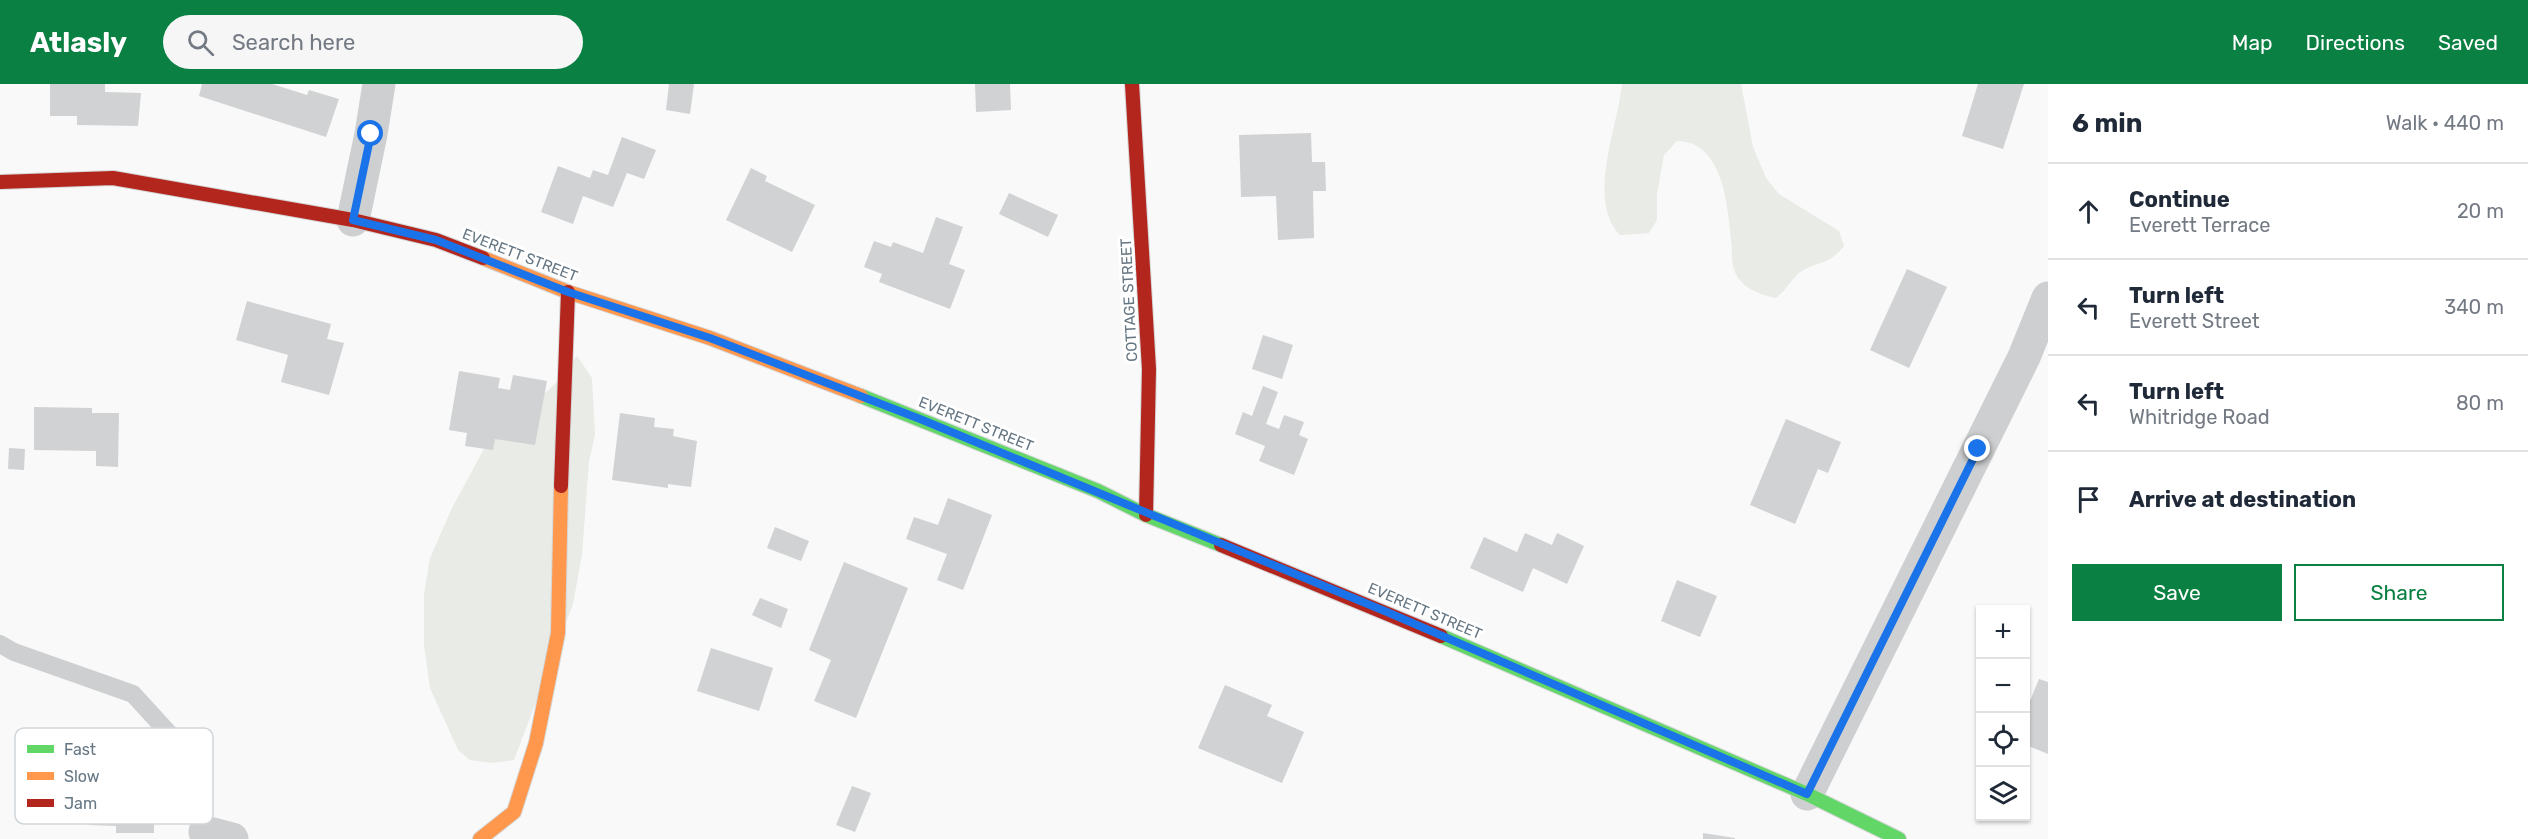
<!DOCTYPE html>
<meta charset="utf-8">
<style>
:root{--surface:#fff;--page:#f6f6f7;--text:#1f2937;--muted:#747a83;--line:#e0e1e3;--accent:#0b8043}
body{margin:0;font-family:Rubik,sans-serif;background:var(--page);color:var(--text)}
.controls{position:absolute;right:18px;bottom:18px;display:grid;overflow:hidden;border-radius:0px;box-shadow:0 2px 4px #0004}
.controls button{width:54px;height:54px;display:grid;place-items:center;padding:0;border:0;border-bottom:2px solid var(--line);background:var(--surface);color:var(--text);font:30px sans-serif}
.stop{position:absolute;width:18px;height:18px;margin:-14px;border:4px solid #1a73e8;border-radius:50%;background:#fff}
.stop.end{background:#1a73e8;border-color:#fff;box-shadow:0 2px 6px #0008}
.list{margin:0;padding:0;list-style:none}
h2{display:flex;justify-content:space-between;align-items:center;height:78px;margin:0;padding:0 24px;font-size:26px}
h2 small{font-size:20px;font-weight:400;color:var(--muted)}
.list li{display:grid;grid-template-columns:39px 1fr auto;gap:18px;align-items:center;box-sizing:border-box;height:96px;padding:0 24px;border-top:2px solid var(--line)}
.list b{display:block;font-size:22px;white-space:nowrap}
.list p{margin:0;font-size:20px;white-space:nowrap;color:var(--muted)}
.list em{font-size:20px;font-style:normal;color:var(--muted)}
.actions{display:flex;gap:12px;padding:18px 24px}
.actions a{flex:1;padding:14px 0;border:2px solid var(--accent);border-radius:0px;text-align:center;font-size:21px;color:var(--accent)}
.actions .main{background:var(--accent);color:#fff}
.icon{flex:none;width:33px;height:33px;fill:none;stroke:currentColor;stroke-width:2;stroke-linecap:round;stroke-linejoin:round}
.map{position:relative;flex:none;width:2048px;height:755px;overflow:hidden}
header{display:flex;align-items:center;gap:36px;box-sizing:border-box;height:84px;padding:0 30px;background:var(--accent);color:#fff}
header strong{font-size:28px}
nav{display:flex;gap:33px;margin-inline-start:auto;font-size:21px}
.search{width:420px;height:54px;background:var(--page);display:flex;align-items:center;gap:15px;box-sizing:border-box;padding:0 21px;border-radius:33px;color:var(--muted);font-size:22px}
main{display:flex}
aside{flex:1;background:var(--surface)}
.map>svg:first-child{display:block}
.green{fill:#e8ebe6}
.building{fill:#d0d2d3}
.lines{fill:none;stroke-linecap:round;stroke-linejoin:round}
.fast-casing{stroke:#d5d6d7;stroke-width:16}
.slow-casing{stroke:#d5d6d7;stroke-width:16}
.jam-casing{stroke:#d5d6d7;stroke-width:16}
.lane{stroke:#cecfd0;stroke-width:18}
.street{stroke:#cecfd0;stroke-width:33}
.fast{stroke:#63d668;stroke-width:14}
.slow{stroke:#ff974d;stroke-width:14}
.jam{stroke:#b3261e;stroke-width:14}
.route{stroke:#1a73e8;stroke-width:8}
.labels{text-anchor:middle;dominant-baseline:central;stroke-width:6;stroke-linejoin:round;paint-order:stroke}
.street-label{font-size:15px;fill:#657683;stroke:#fff}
.key{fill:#fff;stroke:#d1d6da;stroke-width:1.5}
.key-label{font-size:16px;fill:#657683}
</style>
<header>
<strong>Atlasly</strong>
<div class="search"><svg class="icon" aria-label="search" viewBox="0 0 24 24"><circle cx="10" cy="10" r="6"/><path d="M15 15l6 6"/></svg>Search here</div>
<nav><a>Map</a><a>Directions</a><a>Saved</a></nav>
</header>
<main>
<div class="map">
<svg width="2048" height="755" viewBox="0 0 2048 755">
<rect width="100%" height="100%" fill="#f9f9f9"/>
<g class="green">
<path d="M1622 0H1741L1753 63 1766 94 1779 110 1839 147 1844 162C1827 183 1818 176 1799 189 1792 195 1786 206 1776 214 1762 211 1744 205 1737 192 1730 181 1733 168 1731 156 1728 122 1723 57 1677 57L1664 71 1657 110V136L1649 149 1620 151C1586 117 1618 43 1622 0Z"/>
<path d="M577 272 592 294 595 350 589 378 582 471 573 520 514 676 492 679 470 676 458 666 430 604 424 561V510L430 474 452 424 492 350 542 312 558 297Z"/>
</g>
<g class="building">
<path d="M50 0H105V8L141 9 138 42 77 41V32H50Z"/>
<path d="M202 0H272L307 11 309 6 339 15 326 53 199 12Z"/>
<path d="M669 0H694L690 30 666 26Z"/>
<path d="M975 0H1010L1011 26 976 28Z"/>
<path d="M1978 0H2024L2003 65 1962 52Z"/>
<path d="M1311 49 1312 78H1325L1326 107H1313L1314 154 1278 156 1276 112 1241 113 1239 51Z"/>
<path d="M622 53 656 66 644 95 627 89 613 123 583 112 573 140 541 128 558 82 590 94 593 86 608 91Z"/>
<path d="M751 84 767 92 765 97 815 121 792 168 726 136Z"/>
<path d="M1009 109 1058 131 1048 153 999 130Z"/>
<path d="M936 133 963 143 949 180 965 186 950 225 879 198 882 190 864 183 874 157 891 163 893 158 923 169Z"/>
<path d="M1907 185 1947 203 1909 284 1870 266Z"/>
<path d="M247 217 331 240 327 255 344 259 329 311 281 298 288 271 236 256Z"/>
<path d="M1263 251 1293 261 1282 295 1252 285Z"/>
<path d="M459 287 500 294 498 304 510 306 513 291 547 297 535 361 495 355 493 366 465 362 467 349 449 346Z"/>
<path d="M1263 302 1278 308 1266 340 1279 345 1284 331 1304 338 1299 351 1308 355 1294 391 1259 377 1265 362 1235 350 1243 328 1252 332Z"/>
<path d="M34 323 92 324V329H119L118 383 96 382V367L34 366Z"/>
<path d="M620 329 655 334 654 343 674 345 673 352 697 357 691 403 668 400V404L612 396Z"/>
<path d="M1786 335 1841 358 1828 389 1818 385 1795 440 1750 421Z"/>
<path d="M9 364 25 365 24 386 8 385Z"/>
<path d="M948 414 992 431 963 506 937 496 947 470 906 455 914 433 938 441Z"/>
<path d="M775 443 809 457 801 477 767 464Z"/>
<path d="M1525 449 1552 461 1557 449 1584 462 1567 500 1533 484 1523 508 1470 484 1484 453 1517 468Z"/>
<path d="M844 478 908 504 856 634 814 617 831 576 809 566Z"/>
<path d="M1677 496 1717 512 1700 553 1661 537Z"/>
<path d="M760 514 788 525 781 544 752 531Z"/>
<path d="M711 564 773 584 759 627 697 607Z"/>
<path d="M2039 595 2048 598V670L2026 661V615L2030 617Z"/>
<path d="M1225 601 1272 621 1267 632 1304 648 1282 699 1198 664Z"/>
<path d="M23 645H61L60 669 82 670V662L95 663 94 690H127V681L143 682 142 728 154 729V749H116V742L90 741 91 696 63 695V700H49V692L22 691Z"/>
<path d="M852 702 871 709 855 748 836 741Z"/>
<path d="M1703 749 1735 754V755H1703Z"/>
</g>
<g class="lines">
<defs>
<g id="fast">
<path d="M861 312 1098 407 1146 431 1221 461"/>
<path d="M1441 552 1807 710 1899 755"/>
</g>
<g id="slow">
<path d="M483 174 568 208 710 254 861 312"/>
<path d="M480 755 514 728 536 659 558 549 561 402"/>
</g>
<g id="jam">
<path d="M1132 0 1149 285 1146 431"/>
<path d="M0 98 113 94 353 136 436 156 483 174"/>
<path d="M561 402 568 208"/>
<path d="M1221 461 1441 552"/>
</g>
</defs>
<use href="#fast" class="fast-casing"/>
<use href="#slow" class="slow-casing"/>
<use href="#jam" class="jam-casing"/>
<path class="lane" d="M0 560 14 568 133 610 175 656 205 748"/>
<g class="street">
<path d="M353 136 371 50 379 0"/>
<path d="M1807 710 2024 273 2048 214"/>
<path d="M205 748 232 755"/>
</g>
<use href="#fast" class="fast"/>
<use href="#slow" class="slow"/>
<use href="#jam" class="jam"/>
</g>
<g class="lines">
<path class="route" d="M371 50 353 136 436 156 568 208 710 254 920 335 1387 528 1807 710 1978 365"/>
</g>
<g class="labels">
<g class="street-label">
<text transform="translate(520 171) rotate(21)">EVERETT STREET</text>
<text transform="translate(1129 216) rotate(-93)">COTTAGE STREET</text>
<text transform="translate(976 340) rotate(22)">EVERETT STREET</text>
<text transform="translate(1425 527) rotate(23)">EVERETT STREET</text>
</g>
</g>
<rect x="15" y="644" width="198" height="96" rx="9" class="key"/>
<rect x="27" y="661" width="27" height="8" fill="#63d668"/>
<rect x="27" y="688" width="27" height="8" fill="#ff974d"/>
<rect x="27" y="715" width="27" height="8" fill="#b3261e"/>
<g class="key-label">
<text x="64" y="671">Fast</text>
<text x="64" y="698">Slow</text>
<text x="64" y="725">Jam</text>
</g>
</svg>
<div class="controls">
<button>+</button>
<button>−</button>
<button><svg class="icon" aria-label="locate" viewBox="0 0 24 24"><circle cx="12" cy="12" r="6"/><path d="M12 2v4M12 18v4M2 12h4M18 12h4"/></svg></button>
<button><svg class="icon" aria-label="layers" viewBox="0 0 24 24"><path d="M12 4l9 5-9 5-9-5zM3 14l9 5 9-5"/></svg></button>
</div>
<div class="stop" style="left:371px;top:50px"></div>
<div class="stop end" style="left:1978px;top:365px"></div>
</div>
<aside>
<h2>6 min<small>Walk · 440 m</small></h2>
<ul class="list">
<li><svg class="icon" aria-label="ahead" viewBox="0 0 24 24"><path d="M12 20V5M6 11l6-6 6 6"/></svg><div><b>Continue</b><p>Everett Terrace</p></div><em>20 m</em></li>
<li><svg class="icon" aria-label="left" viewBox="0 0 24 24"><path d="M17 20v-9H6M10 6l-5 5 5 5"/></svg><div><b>Turn left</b><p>Everett Street</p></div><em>340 m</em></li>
<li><svg class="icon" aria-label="left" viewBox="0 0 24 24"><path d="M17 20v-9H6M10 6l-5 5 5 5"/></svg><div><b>Turn left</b><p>Whitridge Road</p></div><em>80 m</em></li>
<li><svg class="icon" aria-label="arrive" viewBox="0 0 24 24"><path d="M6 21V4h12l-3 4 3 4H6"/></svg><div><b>Arrive at destination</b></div></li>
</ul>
<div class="actions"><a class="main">Save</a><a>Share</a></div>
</aside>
</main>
